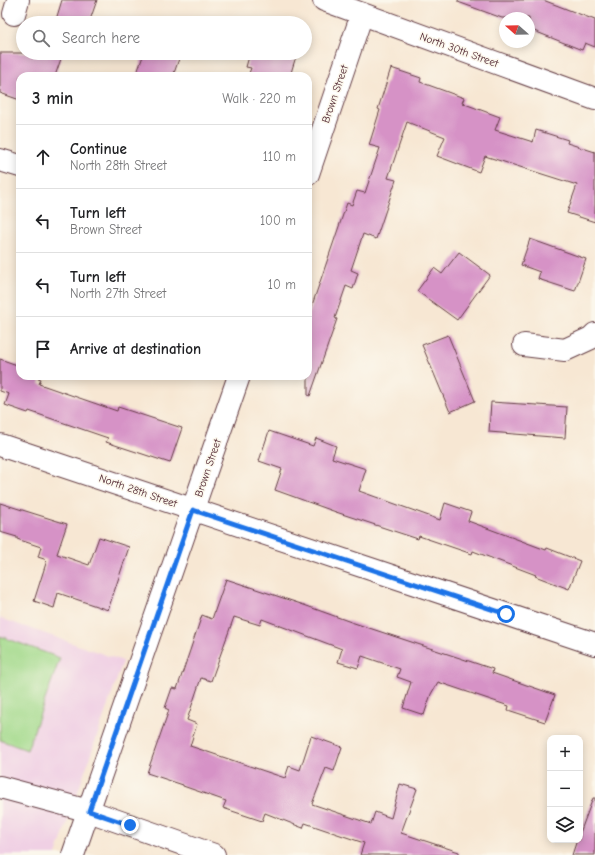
<!DOCTYPE html>
<meta charset="utf-8">
<style>
:root{--surface:#fff;--page:#f2f2f2;--text:#202124;--muted:#757577;--line:#e0e0e0}
body{margin:0;font-family:"Comic Neue",sans-serif;background:var(--page);color:var(--text)}
.controls{position:absolute;right:12px;bottom:12px;display:grid;overflow:hidden;border-radius:8px;box-shadow:0 2px 10px #0003}
.controls button{width:36px;height:36px;display:grid;place-items:center;padding:0;border:0;border-bottom:1px solid var(--line);background:var(--surface);color:var(--text);font:20px sans-serif}
.compass{position:absolute;left:499px;top:12px;width:36px;height:36px;border-radius:50%;background:var(--surface);box-shadow:0 2px 10px #0003;rotate:290deg}
.stop{position:absolute;width:12px;height:12px;margin:-9px;border:3px solid #1a73e8;border-radius:50%;background:#fff}
.stop.end{background:#1a73e8;border-color:#fff;box-shadow:0 1px 4px #0008}
.list{margin:0;padding:0;list-style:none}
h2{display:flex;justify-content:space-between;align-items:center;height:52px;margin:0;padding:0 16px;font-size:17px}
h2 small{font-size:13px;font-weight:400;color:var(--muted)}
.list li{display:grid;grid-template-columns:26px 1fr auto;gap:12px;align-items:center;box-sizing:border-box;height:64px;padding:0 16px;border-top:1px solid var(--line)}
.list b{display:block;font-size:15px;white-space:nowrap}
.list p{margin:0;font-size:13px;white-space:nowrap;color:var(--muted)}
.list em{font-size:13px;font-style:normal;color:var(--muted)}
.icon{flex:none;width:22px;height:22px;fill:none;stroke:currentColor;stroke-width:2;stroke-linecap:round;stroke-linejoin:round}
.map{position:relative;flex:none;width:595px;height:855px;overflow:hidden}
.search{position:absolute;background:var(--surface);box-shadow:0 2px 10px #0003;left:16px;top:16px;width:296px;height:44px;display:flex;align-items:center;gap:10px;box-sizing:border-box;padding:0 14px;border-radius:22px;color:var(--muted);font-size:15px}
.panel{position:absolute;background:var(--surface);box-shadow:0 2px 10px #0003;left:16px;top:72px;width:296px;height:308px;border-radius:12px}
.map>svg:first-child{display:block}
.built{fill:#f0d0e4}
.green{fill:#a2d98a;stroke:#767c5a}
.building{fill:#d692c6}
.lines{fill:none;stroke-linecap:round;stroke-linejoin:round}
.minor-casing{stroke:#643d44;stroke-width:24}
.minor{stroke:#fff;stroke-width:22}
.route{stroke:#1a73e8;stroke-width:5}
.labels{text-anchor:middle;dominant-baseline:central;stroke-width:3;stroke-linejoin:round;paint-order:stroke}
.street-label{font-size:11px;fill:#4a1f2b;stroke:#fbf7ec}
</style>
<div class="map">
<svg width="595" height="855" viewBox="0 0 595 855">
<rect width="100%" height="100%" fill="#fbf7ec"/>
<filter id="ink" filterUnits="userSpaceOnUse"><feTurbulence type="fractalNoise" baseFrequency=".025" numOctaves="2"/><feDisplacementMap in="SourceGraphic" scale="8" xChannelSelector="R" yChannelSelector="G"/><feConvolveMatrix kernelMatrix="1 2 1 2 8 2 1 2 1" color-interpolation-filters="sRGB"/></filter>
<filter id="wash" filterUnits="userSpaceOnUse"><feTurbulence type="fractalNoise" baseFrequency=".012" numOctaves="4" result="noise"/><feDisplacementMap in="SourceGraphic" scale="16" xChannelSelector="R" yChannelSelector="G"/><feGaussianBlur stdDeviation="0.9" result="paint"/><feColorMatrix in="noise" values="0 0 0 0 0 0 0 0 0 0 0 0 0 0 0 0 0 1.4 0 .05"/><feComposite in="paint" operator="in"/></filter>
<g filter="url(#wash)">
<rect width="100%" height="100%" fill="#f7e7d3"/>
<path class="built" d="M0 618 123 661 56 855H0Z"/>
<path class="green" d="M0 636 60 658 27 750 0 740Z"/>
<g id="blocks">
<g class="building">
<path d="M62 0H97L89 23H55Z"/>
<path d="M458 0H543L595 20V47L585 43 582 50 529 29V18H502L458 2Z"/>
<path d="M0 53H63L55 76H20V100L0 93Z"/>
<path d="M144 53H181L173 76H136Z"/>
<path d="M250 53H297L290 76H248L251 68 246 67Z"/>
<path d="M391 68 421 78 420 82 464 98 462 103 500 117 495 130 533 142 536 130 568 140 567 143 595 152V222L567 213 577 185 485 156 479 172 437 156 445 137 407 122 388 178 396 180 376 239 363 234 351 270 358 273 353 289 346 286 335 318 337 319 310 396 308 395V317L347 203 352 205 357 191 365 193 380 148 369 145 380 110 378 109Z"/>
<path d="M530 239 586 259 575 291 538 279 540 272 521 265Z"/>
<path d="M459 252 490 275 457 320 417 291 434 268 442 274Z"/>
<path d="M448 335 475 401 450 412 422 345Z"/>
<path d="M0 359 20 366V376H32L41 379 39 384 117 411 118 407 182 428 170 463 106 442 108 438 29 411 28 413 5 405 9 394 0 391Z"/>
<path d="M491 402 567 407 565 438 489 432Z"/>
<path d="M269 431 313 446 316 438 336 446 332 458 366 469 359 491 440 520 445 503 471 512 468 521 546 550 547 548 580 561 569 589 535 576 536 575 473 551 472 554 419 536 418 539 336 512 275 490 282 469 259 461Z"/>
<path d="M0 503 67 524 57 554 89 565 99 537 129 547 108 610 58 593 54 608 34 601 47 560 38 557 41 547 17 539V537L0 532Z"/>
<path d="M226 579 304 605 351 622 493 669 492 673 555 695 545 722 508 710 509 706 438 682 431 694 424 715 403 708 411 682 397 677 400 669 362 656 358 668 338 662 342 649 262 619 260 625 234 617 211 681 201 678 187 720 197 724 190 746 285 778 289 766 300 770 311 736 342 747 334 771 326 768 312 804 371 824 375 812 391 818 400 784 417 789 401 833 459 852V855H360L364 843 305 823 303 828 265 813 262 821 223 808 226 801 183 786V785L147 773 169 710 165 708 172 688 177 689 202 615 212 619Z"/>
<path d="M593 798H595V855H572L577 840H580V833Z"/>
</g>
</g>
</g>
<g filter="url(#ink)">
<use href="#blocks" fill-opacity="0" stroke="#643d44" stroke-width="1"/>
<g class="lines">
<defs>
<g id="minor">
<path d="M324 0 595 99"/>
<path d="M14 14 18 0"/>
<path d="M0 160 20 166"/>
<path d="M308 174 362 14"/>
<path d="M524 345 565 350 591 338 595 334"/>
<path d="M0 445 595 644"/>
<path d="M0 787 89 811 214 855"/>
<path d="M73 855 239 376"/>
</g>
</defs>
<use href="#minor" class="minor-casing"/>
<use href="#minor" class="minor"/>
</g>
</g>
<g class="lines" filter="url(#ink)">
<path class="route" d="M130 825 89 811 193 510 506 614"/>
</g>
<g class="labels">
<g class="street-label">
<text transform="translate(459 50) rotate(20)">North 30th Street</text>
<text transform="translate(335 94) rotate(-71)">Brown Street</text>
<text transform="translate(208 468) rotate(-71)">Brown Street</text>
<text transform="translate(138 491) rotate(19)">North 28th Street</text>
</g>
</g>
</svg>
<div class="controls">
<button>+</button>
<button>−</button>
<button><svg class="icon" aria-label="layers" viewBox="0 0 24 24"><path d="M12 4l9 5-9 5-9-5zM3 14l9 5 9-5"/></svg></button>
</div>
<svg class="compass" viewBox="-18 -18 36 36"><path d="M0-13l5 13h-10z" fill="#e53935"/><path d="M0 13l5-13h-10z" fill="#757577"/></svg>
<div class="stop" style="left:506px;top:614px"></div>
<div class="stop end" style="left:130px;top:825px"></div>
<div class="search"><svg class="icon" aria-label="search" viewBox="0 0 24 24"><circle cx="10" cy="10" r="6"/><path d="M15 15l6 6"/></svg>Search here</div>
<section class="panel">
<h2>3 min<small>Walk · 220 m</small></h2>
<ul class="list">
<li><svg class="icon" aria-label="ahead" viewBox="0 0 24 24"><path d="M12 20V5M6 11l6-6 6 6"/></svg><div><b>Continue</b><p>North 28th Street</p></div><em>110 m</em></li>
<li><svg class="icon" aria-label="left" viewBox="0 0 24 24"><path d="M17 20v-9H6M10 6l-5 5 5 5"/></svg><div><b>Turn left</b><p>Brown Street</p></div><em>100 m</em></li>
<li><svg class="icon" aria-label="left" viewBox="0 0 24 24"><path d="M17 20v-9H6M10 6l-5 5 5 5"/></svg><div><b>Turn left</b><p>North 27th Street</p></div><em>10 m</em></li>
<li><svg class="icon" aria-label="arrive" viewBox="0 0 24 24"><path d="M6 21V4h12l-3 4 3 4H6"/></svg><div><b>Arrive at destination</b></div></li>
</ul>
</section>
</div>
